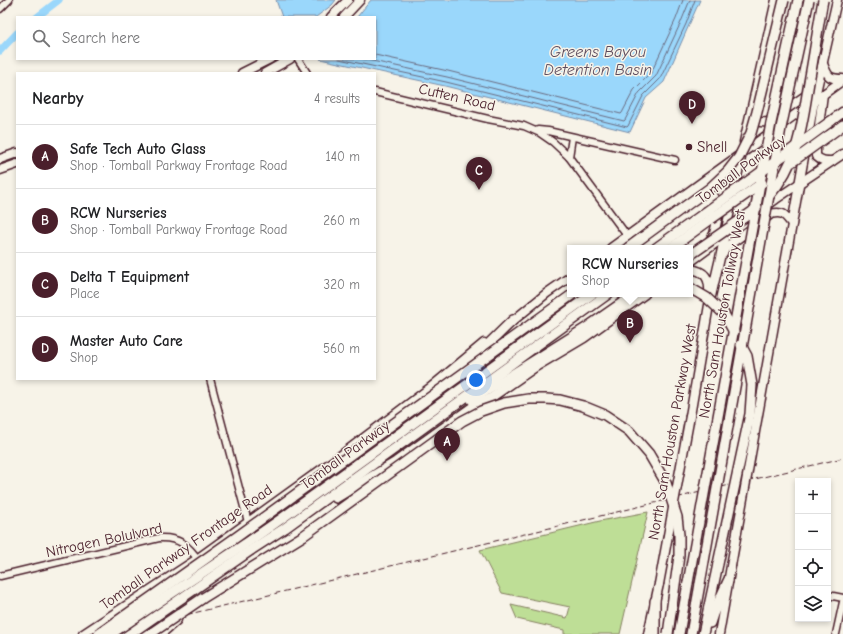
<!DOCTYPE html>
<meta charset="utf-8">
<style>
:root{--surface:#fff;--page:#f2f2f2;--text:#202124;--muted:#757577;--line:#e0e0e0;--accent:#4a1f2b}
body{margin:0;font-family:"Comic Neue",sans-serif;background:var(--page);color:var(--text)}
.controls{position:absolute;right:12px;bottom:12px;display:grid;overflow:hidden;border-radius:0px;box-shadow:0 2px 6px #0003}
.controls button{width:36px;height:36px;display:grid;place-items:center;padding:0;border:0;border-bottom:1px solid var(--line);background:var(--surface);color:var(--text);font:20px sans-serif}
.you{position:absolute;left:476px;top:380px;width:14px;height:14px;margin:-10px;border:3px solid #fff;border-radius:50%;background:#1a73e8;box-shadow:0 0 0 6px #1a73e833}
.badge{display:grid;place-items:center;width:26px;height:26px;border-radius:50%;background:var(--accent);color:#fff;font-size:13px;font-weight:700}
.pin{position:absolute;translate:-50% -33px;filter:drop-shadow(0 1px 2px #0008)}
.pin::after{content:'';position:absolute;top:21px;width:14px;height:12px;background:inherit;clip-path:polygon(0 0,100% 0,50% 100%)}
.popup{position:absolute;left:567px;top:245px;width:126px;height:52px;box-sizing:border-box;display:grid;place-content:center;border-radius:0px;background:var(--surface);filter:drop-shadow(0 1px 3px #0005);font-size:13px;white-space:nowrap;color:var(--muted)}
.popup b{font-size:15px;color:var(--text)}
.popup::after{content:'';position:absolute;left:50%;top:100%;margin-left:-8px;border:8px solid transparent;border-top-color:var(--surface)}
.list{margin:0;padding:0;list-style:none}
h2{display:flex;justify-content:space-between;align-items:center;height:52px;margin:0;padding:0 16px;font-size:17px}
h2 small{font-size:13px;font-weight:400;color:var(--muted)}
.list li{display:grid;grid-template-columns:26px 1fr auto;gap:12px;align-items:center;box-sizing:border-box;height:64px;padding:0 16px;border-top:1px solid var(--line)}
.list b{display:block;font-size:15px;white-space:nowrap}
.list p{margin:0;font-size:13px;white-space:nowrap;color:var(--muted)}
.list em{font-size:13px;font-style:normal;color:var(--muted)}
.icon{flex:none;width:22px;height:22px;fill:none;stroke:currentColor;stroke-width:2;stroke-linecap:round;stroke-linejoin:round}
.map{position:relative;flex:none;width:843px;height:634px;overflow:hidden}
.search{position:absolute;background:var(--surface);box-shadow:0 2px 6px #0003;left:16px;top:16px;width:360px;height:44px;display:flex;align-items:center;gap:10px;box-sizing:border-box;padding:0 14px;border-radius:0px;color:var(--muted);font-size:15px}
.panel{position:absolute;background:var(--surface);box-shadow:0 2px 6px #0003;left:16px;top:72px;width:360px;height:308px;border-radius:0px}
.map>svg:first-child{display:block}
.green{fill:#bede96;stroke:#847e60}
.water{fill:#9ad7fb;stroke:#7a8da8}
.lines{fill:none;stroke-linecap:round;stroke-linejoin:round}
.shore{stroke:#6a697e;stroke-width:1}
.river{stroke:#9ad7fb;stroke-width:7}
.minor-casing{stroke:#4a1f2b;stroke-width:9}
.major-casing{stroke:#4a1f2b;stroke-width:11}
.highway-casing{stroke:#4a1f2b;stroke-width:12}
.minor{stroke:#f7f3e8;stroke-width:6}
.major{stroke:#f7f3e8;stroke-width:8}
.highway{stroke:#f7f3e8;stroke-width:9}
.rail{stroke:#4a1f2b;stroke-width:1;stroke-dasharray:6 3;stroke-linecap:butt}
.major-bridge-casing{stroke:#4a1f2b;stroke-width:11;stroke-linecap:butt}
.highway-bridge-casing{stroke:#4a1f2b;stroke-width:12;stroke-linecap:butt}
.major-bridge{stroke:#f7f3e8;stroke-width:8}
.highway-bridge{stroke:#f7f3e8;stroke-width:9}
.poi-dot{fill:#4a1f2b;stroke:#f7f3e8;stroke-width:1.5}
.labels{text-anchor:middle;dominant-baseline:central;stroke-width:3;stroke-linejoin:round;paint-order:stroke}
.street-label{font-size:15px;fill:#4a1f2b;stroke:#f7f3e8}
.poi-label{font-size:15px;fill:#4a1f2b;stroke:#f7f3e8;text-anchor:start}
.water-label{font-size:16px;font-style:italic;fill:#5e4d5f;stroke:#f7f3e8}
</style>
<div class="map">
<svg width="843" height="634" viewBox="0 0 843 634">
<rect width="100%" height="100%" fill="#f7f3e8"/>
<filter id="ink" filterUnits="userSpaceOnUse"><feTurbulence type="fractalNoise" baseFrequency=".025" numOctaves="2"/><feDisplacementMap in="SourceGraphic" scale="8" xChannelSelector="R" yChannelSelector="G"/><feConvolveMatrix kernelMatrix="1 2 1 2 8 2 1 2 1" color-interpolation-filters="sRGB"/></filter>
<g filter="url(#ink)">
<path class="green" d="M648 512 620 634H564V630L517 619 511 605 567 618 570 607 502 593 480 550 600 521Z"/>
<g class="water">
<path d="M276 0H336L332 5 316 17H282Z"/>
<path d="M371 0H700L689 25 664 82 646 98 630 132 445 86 320 59H375V17H357Z"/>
</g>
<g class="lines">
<g class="shore">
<path d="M375 55 448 71 621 114 622 113 634 90 651 73 676 19 683 0"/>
<path d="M339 59 446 82 627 127 628 126 643 96 660 79 686 24 695 0"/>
<path d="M363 59 447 77 624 121 625 120 639 93 656 76 681 22 690 0"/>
</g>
<g class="river">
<path d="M37 17 59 0"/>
<path d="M0 51 17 33"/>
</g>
<defs>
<g id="minor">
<path d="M0 9 9 0"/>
<path d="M298 59 307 73"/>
<path d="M375 92 488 119 524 126 540 133 553 142 569 157 628 237"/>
<path d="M538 130 548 131 675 160"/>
<path d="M569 157 572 137"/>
<path d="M210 379 248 522"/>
<path d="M0 576 159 538C179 537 188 545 199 561"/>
<path d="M828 595 843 598"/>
<path d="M836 634 843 602"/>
</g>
<g id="major">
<path d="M331 17 348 0"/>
<path d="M344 17 360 0"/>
<path d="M823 64C828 77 829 79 843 79"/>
<path d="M242 73 270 59"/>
<path d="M265 73 290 59"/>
<path d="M823 94 816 149V156C821 161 825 161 832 161"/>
<path d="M752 114C755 122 760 123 768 122L805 96 810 91"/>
<path d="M744 142 776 0"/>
<path d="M0 159 17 153"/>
<path d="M0 170 17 164"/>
<path d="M710 240 714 234 723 195 722 189 719 184 716 182H711"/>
<path d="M611 248 843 80"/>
<path d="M723 254 725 249 729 245 771 214C783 211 785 215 792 224"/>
<path d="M690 262 776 199 843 154"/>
<path d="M690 269C705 271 710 278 709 293"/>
<path d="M509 324 547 293 570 277"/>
<path d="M761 398 814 101 837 0"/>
<path d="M485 402 537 366 584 338 645 294"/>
<path d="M690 416 709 305 720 258 742 153"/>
<path d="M83 634 197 559 340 456 430 388 484 343"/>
<path d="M161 634 177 620"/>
<path d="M648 634 659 584"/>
<path d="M719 634 731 566"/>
</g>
<g id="highway">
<path d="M831 121 843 112"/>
<path d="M828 136 843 125"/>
<path d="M656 248 706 212"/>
<path d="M671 248 711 219"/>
<path d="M458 374 513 320"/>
<path d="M472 400 589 326 635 294"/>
<path d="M336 498 396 462 473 407 490 399"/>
<path d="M245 544 281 519 592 294"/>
<path d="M251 550 285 528 608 294"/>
<path d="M655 601V634"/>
<path d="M710 623 713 614 728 581"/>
<path d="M679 634 688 583"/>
<path d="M691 634 700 584"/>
<path d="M703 634 718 564"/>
</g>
</defs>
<use href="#minor" class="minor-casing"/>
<use href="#major" class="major-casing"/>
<use href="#highway" class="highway-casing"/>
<use href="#minor" class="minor"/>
<use href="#major" class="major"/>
<use href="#highway" class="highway"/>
<path class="rail" d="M99 634 181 616 843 458"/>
<defs>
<g id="major-bridge">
<path d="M731 566 761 398"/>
<path d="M659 584 690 416"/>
</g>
<g id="highway-bridge">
<path d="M792 162 828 136"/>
<path d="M769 196C799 161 802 125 809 82 814 55 818 27 823 0"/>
<path d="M706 212 831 121"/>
<path d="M711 219 762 183"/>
<path d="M628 248 710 188 728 171 739 157 751 133 757 112 784 0"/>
<path d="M690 255 752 212 757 207"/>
<path d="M690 288 707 298 724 314 734 332"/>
<path d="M718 564 750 414 752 385 747 356 741 345"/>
<path d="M688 583 761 178 771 123 798 0"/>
<path d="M700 584 781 128 809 0"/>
<path d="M99 634 238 536 573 294"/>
<path d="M111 634 245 544"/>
<path d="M130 634 251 550"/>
<path d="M150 634 203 598 303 536 462 421 481 411 504 403 529 399H546L560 400 583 406 605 415 629 431 649 454 666 483 677 517 679 535V556L668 634"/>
</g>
</defs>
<use href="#major-bridge" class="major-bridge-casing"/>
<use href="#highway-bridge" class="highway-bridge-casing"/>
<use href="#major-bridge" class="major-bridge"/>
<use href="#highway-bridge" class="highway-bridge"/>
</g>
</g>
<circle class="poi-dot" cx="689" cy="147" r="4"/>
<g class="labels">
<g class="street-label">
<text transform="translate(457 97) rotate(13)">Cutten Road</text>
<text transform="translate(741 169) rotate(-36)">Tomball Parkway</text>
<text transform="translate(722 314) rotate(-80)">North Sam Houston Tollway West</text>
<text transform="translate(672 432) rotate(-80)">North Sam Houston Parkway West</text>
<text transform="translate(345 455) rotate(-36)">Tomball Parkway</text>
<text transform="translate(104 540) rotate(-12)">Nitrogen Bolulvard</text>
<text transform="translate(186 547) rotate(-35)">Tomball Parkway Frontage Road</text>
</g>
<g class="poi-label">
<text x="697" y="147">Shell</text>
</g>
<g class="water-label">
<text x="598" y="52">Greens Bayou<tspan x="598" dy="18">Detention Basin</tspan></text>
</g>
</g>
</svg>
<div class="controls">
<button>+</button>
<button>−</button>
<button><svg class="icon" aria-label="locate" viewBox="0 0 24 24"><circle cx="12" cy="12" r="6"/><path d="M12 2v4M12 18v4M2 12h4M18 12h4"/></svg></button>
<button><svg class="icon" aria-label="layers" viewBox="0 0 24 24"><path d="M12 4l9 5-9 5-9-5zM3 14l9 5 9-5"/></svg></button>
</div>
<div class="you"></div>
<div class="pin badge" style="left:447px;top:461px">A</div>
<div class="pin badge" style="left:630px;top:343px">B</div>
<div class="popup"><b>RCW Nurseries</b>Shop</div>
<div class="pin badge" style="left:479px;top:190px">C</div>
<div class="pin badge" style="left:692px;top:124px">D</div>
<div class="search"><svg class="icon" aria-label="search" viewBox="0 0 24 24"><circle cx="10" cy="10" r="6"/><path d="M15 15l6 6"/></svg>Search here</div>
<section class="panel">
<h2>Nearby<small>4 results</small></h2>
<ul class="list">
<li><span class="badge">A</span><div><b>Safe Tech Auto Glass</b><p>Shop · Tomball Parkway Frontage Road</p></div><em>140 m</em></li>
<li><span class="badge">B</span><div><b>RCW Nurseries</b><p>Shop · Tomball Parkway Frontage Road</p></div><em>260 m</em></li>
<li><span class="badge">C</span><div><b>Delta T Equipment</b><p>Place</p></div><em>320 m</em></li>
<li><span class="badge">D</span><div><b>Master Auto Care</b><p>Shop</p></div><em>560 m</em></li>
</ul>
</section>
</div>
